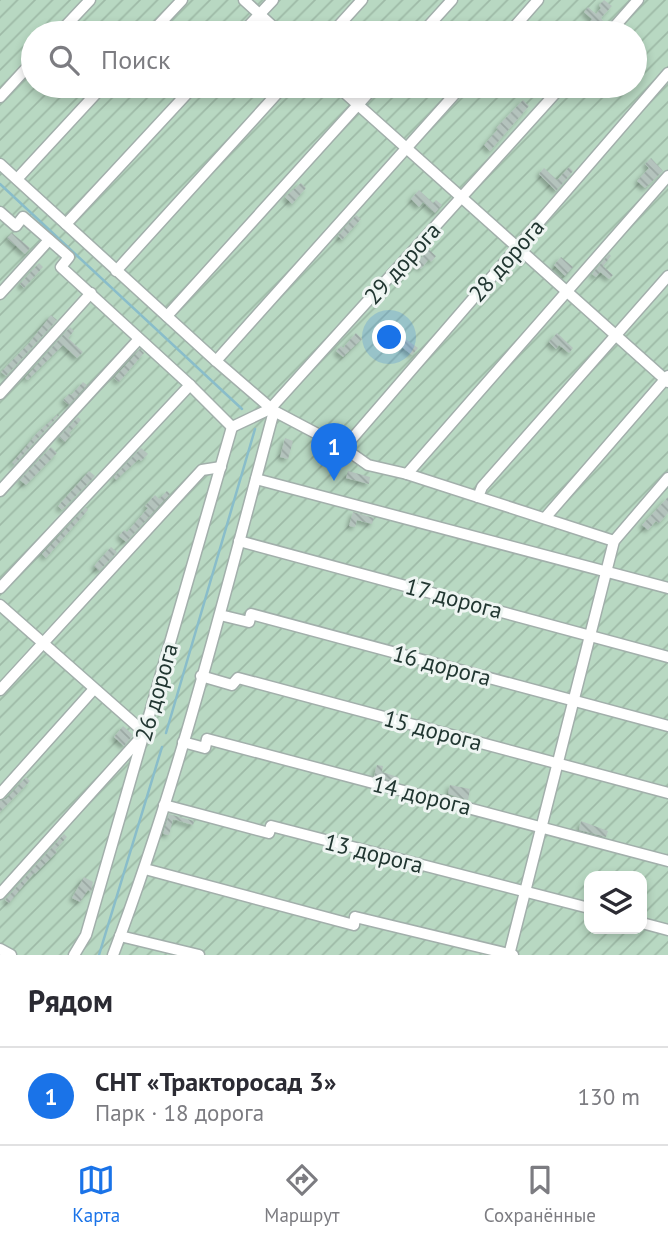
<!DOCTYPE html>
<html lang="ru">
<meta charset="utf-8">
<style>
:root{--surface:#fff;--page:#f7f7f7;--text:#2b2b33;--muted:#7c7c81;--line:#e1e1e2;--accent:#1a73e8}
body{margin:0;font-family:"PT Sans",sans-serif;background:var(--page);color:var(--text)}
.controls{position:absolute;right:21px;bottom:21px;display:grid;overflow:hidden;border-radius:14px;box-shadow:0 4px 10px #0003}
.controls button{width:63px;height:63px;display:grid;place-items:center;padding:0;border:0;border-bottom:2px solid var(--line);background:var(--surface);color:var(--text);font:35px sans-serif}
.you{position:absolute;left:390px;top:338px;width:24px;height:24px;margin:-18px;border:5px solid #fff;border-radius:50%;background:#1a73e8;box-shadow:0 0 0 10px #1a73e833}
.badge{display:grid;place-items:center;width:46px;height:46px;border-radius:50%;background:var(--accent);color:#fff;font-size:23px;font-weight:700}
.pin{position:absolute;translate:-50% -58px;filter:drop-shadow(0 2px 4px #0008)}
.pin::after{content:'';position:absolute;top:37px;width:24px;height:21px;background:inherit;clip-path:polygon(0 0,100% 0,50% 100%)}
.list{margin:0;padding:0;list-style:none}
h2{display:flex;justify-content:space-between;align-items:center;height:91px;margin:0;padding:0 28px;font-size:30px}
h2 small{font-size:23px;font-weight:400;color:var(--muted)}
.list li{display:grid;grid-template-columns:46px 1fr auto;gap:21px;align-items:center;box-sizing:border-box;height:98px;padding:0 28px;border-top:2px solid var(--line)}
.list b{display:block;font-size:26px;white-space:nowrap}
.list p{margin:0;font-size:23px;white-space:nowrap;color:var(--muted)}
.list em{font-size:23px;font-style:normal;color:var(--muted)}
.icon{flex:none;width:38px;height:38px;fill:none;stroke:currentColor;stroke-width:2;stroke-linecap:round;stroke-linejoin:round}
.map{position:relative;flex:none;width:668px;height:955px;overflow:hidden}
.search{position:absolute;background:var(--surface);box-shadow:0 4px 10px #0003;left:21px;right:21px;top:21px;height:77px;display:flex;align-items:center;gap:18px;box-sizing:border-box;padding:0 24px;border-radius:38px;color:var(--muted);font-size:26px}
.sheet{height:189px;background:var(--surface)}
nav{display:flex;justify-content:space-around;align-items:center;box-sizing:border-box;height:98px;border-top:2px solid var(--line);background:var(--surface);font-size:19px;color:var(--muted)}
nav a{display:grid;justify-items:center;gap:4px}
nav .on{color:var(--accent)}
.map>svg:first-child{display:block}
.garden{fill:url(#garden-furrows);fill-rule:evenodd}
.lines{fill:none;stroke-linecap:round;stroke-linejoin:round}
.stream{stroke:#89bdca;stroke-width:2.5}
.building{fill:url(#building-back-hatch);filter:url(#shadow)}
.minor-casing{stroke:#a2afab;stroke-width:13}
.minor{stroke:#fff;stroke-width:10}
.labels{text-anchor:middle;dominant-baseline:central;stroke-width:6;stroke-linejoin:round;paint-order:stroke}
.street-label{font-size:23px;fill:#213631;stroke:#eef5f2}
</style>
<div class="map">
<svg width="668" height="955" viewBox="0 0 668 955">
<defs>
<pattern id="garden-furrows" width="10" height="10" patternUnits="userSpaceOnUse" patternTransform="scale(1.75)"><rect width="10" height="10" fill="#b8d8c2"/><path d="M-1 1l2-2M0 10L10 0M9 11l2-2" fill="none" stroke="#9ebaa7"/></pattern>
<pattern id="building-back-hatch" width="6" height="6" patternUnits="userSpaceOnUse" patternTransform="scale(1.75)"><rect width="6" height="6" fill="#b4c3bd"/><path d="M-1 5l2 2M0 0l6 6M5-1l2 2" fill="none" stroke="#9aa8a3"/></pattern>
<filter id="shadow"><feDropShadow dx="-3" dy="3" stdDeviation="2" flood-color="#0004"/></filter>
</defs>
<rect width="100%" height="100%" fill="#dee8e4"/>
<path class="garden" d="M0 0H668V955H0ZM33 33H635V86H33ZM589 876H642V929H589Z"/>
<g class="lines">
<g class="stream">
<path d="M0 184 242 409"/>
<path d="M166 733 255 429"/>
<path d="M99 955 162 747"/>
</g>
</g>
<g class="building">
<path d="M604 0 612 6 601 18 603 21 599 25 596 23 590 30 586 26 592 19 584 12 588 7 596 14 601 8 599 5Z"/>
<path d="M523 100 529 106 490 151 484 145 498 129 496 128Z"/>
<path d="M651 158 663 171 645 188 637 181 649 168 645 164Z"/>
<path d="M569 167 573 171 556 191 539 174 544 168 557 180Z"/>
<path d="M301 183 306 188 292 204 285 197Z"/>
<path d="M419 190 433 203 436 200 442 205 435 213 423 202 419 207 411 199Z"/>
<path d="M356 215 361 219 342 240 338 236Z"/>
<path d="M12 233 30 248 25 254 7 238Z"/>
<path d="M428 249 436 256 431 262 429 259 421 269 416 265Z"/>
<path d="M609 254 611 256 603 266 613 275 609 279 600 272 596 277 592 274Z"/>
<path d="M561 257 573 267 565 276 554 265Z"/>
<path d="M39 263 43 267 24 288 20 284Z"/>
<path d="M51 315 57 320 6 376 1 372 30 342Z"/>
<path d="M70 327 74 331 68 338 83 352 77 358 63 345 28 380 25 378Z"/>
<path d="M356 333 362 339 343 357 336 351 341 346 343 348Z"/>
<path d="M557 333 573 348 569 353 559 345 556 349 549 342Z"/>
<path d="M400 335 418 348 412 355 394 341Z"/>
<path d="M140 349 144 353 119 382 114 378Z"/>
<path d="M83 382 87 385 69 405 63 400 69 394 71 395Z"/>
<path d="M58 414 59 415 14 465 12 463 37 433Z"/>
<path d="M78 417 81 420 69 433 71 435 65 442 59 437Z"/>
<path d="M285 438 293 441 288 459 280 457Z"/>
<path d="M51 447 57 453 26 485 20 480Z"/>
<path d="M141 448 148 454 141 461 139 459 116 480 114 477Z"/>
<path d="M89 471 95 476 62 510 58 506Z"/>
<path d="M348 471 370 477 369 484 346 478Z"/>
<path d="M167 491 170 494 126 542 119 536 124 530 127 532 148 508 145 506 155 495 159 499Z"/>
<path d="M668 497V513L659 523 656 521 648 530 642 525Z"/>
<path d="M86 507 88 510 46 558 42 554Z"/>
<path d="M353 512 374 518 372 524 357 520 355 527 349 526Z"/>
<path d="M111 547 117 552 99 571 94 566Z"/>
<path d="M123 726 133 735 124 746 114 737Z"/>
<path d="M377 765 383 766 382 772 398 777 397 782 374 776Z"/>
<path d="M26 777 30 781 0 812V801L6 799Z"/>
<path d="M450 785 470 789 468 800 448 794Z"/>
<path d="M169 814 194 821 193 825 173 819 169 835 163 834Z"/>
<path d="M581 821 608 831 606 837 579 830Z"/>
<path d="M64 834 67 837 55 850 57 852 35 874 34 873 9 903 5 900Z"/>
<path d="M84 877 93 882 91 892 88 890 80 902 72 898Z"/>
</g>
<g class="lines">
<defs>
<g id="minor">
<path d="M244 0 280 33"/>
<path d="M59 33 90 0"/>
<path d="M151 33 182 0"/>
<path d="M242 33 273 0"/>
<path d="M332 33 362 0"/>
<path d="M422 33 452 0"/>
<path d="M509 33 538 0"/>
<path d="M609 33 638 0"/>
<path d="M337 86 668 382"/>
<path d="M0 97 33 61"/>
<path d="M0 164 216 361 274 411C225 593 180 778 113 955"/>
<path d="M17 179 103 86"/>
<path d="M0 212 16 226 23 217 69 257 61 267 190 385 232 427"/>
<path d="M66 224 194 86"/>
<path d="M116 271 284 86"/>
<path d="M0 294 49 240"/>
<path d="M167 316 375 86"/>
<path d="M216 361 462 86"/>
<path d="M0 394 91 293"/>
<path d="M274 411 344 448 368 465 407 474 614 541"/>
<path d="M232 427 270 409 562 86"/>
<path d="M344 448 668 73"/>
<path d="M407 474 668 176"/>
<path d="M256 479 668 588"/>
<path d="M0 491 139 339"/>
<path d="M478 497 482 487 668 276"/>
<path d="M545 518 668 376"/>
<path d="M239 541 668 657"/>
<path d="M0 588 190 385"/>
<path d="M0 605 145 733 0 894"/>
<path d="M220 615 249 622 251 614 668 726"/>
<path d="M201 676 232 685 238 678 668 793"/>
<path d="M0 690 202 470 221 467"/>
<path d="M183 742 205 748 207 739 668 861"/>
<path d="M0 794 94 689"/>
<path d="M164 805 269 833 271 826 589 908"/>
<path d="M145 869 354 925 355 917 513 955"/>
<path d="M642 923 668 930"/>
<path d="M120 936 199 955"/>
<path d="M0 949 11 955"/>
<path d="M74 955 86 935 232 427"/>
<path d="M509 955 614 541 668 478"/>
</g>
</defs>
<use href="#minor" class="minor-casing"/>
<use href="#minor" class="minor"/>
</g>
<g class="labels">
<g class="street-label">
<text transform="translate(506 260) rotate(-49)">28 дорога</text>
<text transform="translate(402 263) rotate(-48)">29 дорога</text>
<text transform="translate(454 598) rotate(15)">17 дорога</text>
<text transform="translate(442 665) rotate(15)">16 дорога</text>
<text transform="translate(156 692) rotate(-74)">26 дорога</text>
<text transform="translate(433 730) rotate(15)">15 дорога</text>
<text transform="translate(422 795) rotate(14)">14 дорога</text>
<text transform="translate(374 853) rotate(14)">13 дорога</text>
</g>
</g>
</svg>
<div class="controls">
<button><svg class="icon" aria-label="layers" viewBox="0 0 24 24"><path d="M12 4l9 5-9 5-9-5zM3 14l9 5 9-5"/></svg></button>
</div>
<div class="you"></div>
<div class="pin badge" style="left:334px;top:481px">1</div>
<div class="search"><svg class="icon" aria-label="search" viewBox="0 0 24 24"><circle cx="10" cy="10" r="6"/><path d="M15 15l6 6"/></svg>Поиск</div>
</div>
<section class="sheet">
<h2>Рядом<small></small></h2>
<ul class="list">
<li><span class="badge">1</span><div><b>СНТ «Тракторосад 3»</b><p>Парк · 18 дорога</p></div><em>130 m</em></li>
</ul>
</section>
<nav>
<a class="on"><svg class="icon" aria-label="map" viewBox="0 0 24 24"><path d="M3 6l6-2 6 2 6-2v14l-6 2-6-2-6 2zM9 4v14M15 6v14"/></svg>Карта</a>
<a><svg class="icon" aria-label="directions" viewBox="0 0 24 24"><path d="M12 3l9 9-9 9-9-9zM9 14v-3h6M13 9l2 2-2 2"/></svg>Маршрут</a>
<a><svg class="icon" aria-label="saved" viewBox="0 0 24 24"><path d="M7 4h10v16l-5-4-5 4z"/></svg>Сохранённые</a>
</nav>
